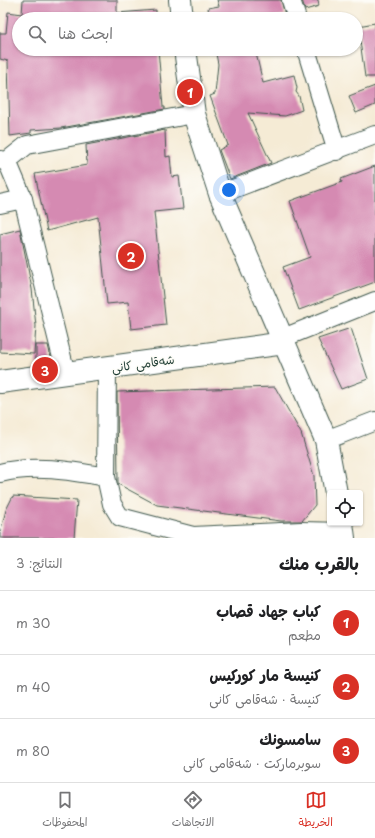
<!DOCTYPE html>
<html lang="ar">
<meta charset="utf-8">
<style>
:root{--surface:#fff;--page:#f6f6f6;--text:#202124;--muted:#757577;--line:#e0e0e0;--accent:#d93025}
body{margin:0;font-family:"Playpen Sans","Playpen Sans Arabic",sans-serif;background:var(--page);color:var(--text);direction:rtl}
.controls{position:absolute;right:12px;bottom:12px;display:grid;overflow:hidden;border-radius:4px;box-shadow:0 1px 3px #0004}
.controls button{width:36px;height:36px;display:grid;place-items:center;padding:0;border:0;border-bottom:1px solid var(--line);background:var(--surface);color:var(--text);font:20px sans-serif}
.you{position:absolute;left:229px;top:190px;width:14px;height:14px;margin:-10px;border:3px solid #fff;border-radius:50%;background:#1a73e8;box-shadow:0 0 0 6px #1a73e833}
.badge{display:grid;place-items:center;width:26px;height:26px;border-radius:50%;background:var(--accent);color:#fff;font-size:13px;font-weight:700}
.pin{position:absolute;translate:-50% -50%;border:2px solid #fff;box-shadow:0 1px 4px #0006}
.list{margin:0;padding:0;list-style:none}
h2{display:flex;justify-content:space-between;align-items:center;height:52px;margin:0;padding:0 16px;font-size:17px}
h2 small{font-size:13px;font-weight:400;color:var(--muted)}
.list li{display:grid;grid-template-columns:26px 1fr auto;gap:12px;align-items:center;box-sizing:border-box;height:64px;padding:0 16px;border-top:1px solid var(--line)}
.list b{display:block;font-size:15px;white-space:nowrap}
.list p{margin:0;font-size:13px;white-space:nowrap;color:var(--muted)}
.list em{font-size:13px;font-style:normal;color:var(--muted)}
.icon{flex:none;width:22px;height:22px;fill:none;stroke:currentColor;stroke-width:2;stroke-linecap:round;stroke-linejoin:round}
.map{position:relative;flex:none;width:375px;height:538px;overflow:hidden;direction:ltr}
.search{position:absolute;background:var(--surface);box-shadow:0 1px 3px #0004;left:12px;right:12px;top:12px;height:44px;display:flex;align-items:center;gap:10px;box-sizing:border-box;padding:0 14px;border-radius:22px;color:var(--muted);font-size:15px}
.sheet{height:244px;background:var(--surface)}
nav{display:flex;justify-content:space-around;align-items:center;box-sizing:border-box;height:56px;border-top:1px solid var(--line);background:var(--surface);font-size:11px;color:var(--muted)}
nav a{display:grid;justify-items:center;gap:2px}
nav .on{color:var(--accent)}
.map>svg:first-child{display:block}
.building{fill:#d58ab2}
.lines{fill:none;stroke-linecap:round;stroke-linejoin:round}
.minor-casing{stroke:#3f574c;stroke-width:20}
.tertiary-casing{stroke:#3f574c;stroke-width:24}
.minor{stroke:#fff;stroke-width:18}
.tertiary{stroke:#fff;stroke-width:22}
.labels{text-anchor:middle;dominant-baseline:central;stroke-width:3;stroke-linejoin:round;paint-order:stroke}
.street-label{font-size:12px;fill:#1f3d34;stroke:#fdfcf7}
</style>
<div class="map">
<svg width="375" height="538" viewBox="0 0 375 538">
<rect width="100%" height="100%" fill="#fdfcf7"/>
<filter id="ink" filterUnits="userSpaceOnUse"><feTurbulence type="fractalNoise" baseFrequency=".025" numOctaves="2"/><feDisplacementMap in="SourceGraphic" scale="8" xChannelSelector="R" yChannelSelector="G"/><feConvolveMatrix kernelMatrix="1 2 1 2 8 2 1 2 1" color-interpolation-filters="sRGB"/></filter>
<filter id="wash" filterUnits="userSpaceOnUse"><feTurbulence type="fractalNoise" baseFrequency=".012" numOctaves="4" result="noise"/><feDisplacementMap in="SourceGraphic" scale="16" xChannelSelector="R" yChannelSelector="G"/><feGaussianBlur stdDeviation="0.9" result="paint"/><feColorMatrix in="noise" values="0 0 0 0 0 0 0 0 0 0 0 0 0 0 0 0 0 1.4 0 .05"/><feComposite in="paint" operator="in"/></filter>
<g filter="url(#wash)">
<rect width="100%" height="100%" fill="#f5ebd5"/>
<g id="blocks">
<g class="building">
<path d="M23 0H117V13L156 10V19H19V49H158L163 107H165V109L61 128 31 130V133L10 136 8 61 0 59V33H6L8 12 22 14Z"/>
<path d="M217 0H281L285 15 273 17 274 19H210L208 8 219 6Z"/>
<path d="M302 0H318L319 6 305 10Z"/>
<path d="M375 23V77H365L358 26Z"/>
<path d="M215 49H255L263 83 294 75 297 88 296 92 299 96 302 110 285 116 248 113 271 163 230 179 219 150 228 145 210 96 215 94 218 64Z"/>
<path d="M375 86V105L356 113 349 96Z"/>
<path d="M165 130 166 157 170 156 172 177 179 176 183 209 154 212 166 325 131 329 128 302 107 304 98 217 47 231 35 174 87 165 86 145Z"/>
<path d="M375 166V282L299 310 283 267 310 257 290 201 342 182 341 179Z"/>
<path d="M20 229 32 289 36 326 34 354 0 352V234Z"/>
<path d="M351 328 368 379 341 389 318 339Z"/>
<path d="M36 345H48L52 362 36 364Z"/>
<path d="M275 387 301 433 314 476 315 505 302 521H281L157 505 118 484 117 392Z"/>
<path d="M13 496 77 500 74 538H0V533L6 510Z"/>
</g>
</g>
</g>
<g filter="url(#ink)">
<use href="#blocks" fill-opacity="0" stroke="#3f574c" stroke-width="1"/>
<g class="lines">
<defs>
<g id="minor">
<path d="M291 0 297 19"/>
<path d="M306 49 337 151"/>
<path d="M0 160 7 161 27 145 194 114"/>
<path d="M7 161 23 199 66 374"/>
<path d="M220 194 375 135"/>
<path d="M0 204 23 199"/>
<path d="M283 338 375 301"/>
<path d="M107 368 106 477 112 504 120 517 193 536 301 531 344 532"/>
<path d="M326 440 375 421"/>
<path d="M0 473C34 464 72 471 106 477"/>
</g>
<g id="tertiary">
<path d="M180 0 182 19"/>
<path d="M185 49 194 114 220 194 326 440 336 493"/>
<path d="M0 382 285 343"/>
<path d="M342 523 344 538"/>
</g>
</defs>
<use href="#minor" class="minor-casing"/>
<use href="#tertiary" class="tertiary-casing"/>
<use href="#minor" class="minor"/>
<use href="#tertiary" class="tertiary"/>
</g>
</g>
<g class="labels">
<g class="street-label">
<text transform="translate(143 363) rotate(-8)">شەقامی کانی</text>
</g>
</g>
</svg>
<div class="controls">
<button><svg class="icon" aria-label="locate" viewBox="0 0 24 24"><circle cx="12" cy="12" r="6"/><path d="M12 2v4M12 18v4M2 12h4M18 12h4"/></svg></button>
</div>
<div class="you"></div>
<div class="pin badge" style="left:190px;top:92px">1</div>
<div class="pin badge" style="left:131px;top:256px">2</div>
<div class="pin badge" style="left:45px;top:370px">3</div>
<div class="search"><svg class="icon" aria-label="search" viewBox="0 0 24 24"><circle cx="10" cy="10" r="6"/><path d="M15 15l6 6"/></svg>ابحث هنا</div>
</div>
<section class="sheet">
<h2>بالقرب منك<small>النتائج: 3</small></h2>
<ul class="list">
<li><span class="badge">1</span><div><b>كباب جهاد قصاب</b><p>مطعم</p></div><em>30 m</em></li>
<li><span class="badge">2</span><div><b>كنيسة مار كوركيس</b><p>كنيسة · شەقامی کانی</p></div><em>40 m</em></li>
<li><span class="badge">3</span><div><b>سامسونك</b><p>سوبرماركت · شەقامی کانی</p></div><em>80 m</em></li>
</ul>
</section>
<nav>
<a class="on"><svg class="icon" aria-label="map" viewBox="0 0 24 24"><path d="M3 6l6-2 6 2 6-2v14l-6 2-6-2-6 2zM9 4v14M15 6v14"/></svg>الخريطة</a>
<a><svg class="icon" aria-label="directions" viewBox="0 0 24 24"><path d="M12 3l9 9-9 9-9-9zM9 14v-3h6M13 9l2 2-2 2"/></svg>الاتجاهات</a>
<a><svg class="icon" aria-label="saved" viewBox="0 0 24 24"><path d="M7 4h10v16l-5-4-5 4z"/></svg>المحفوظات</a>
</nav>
